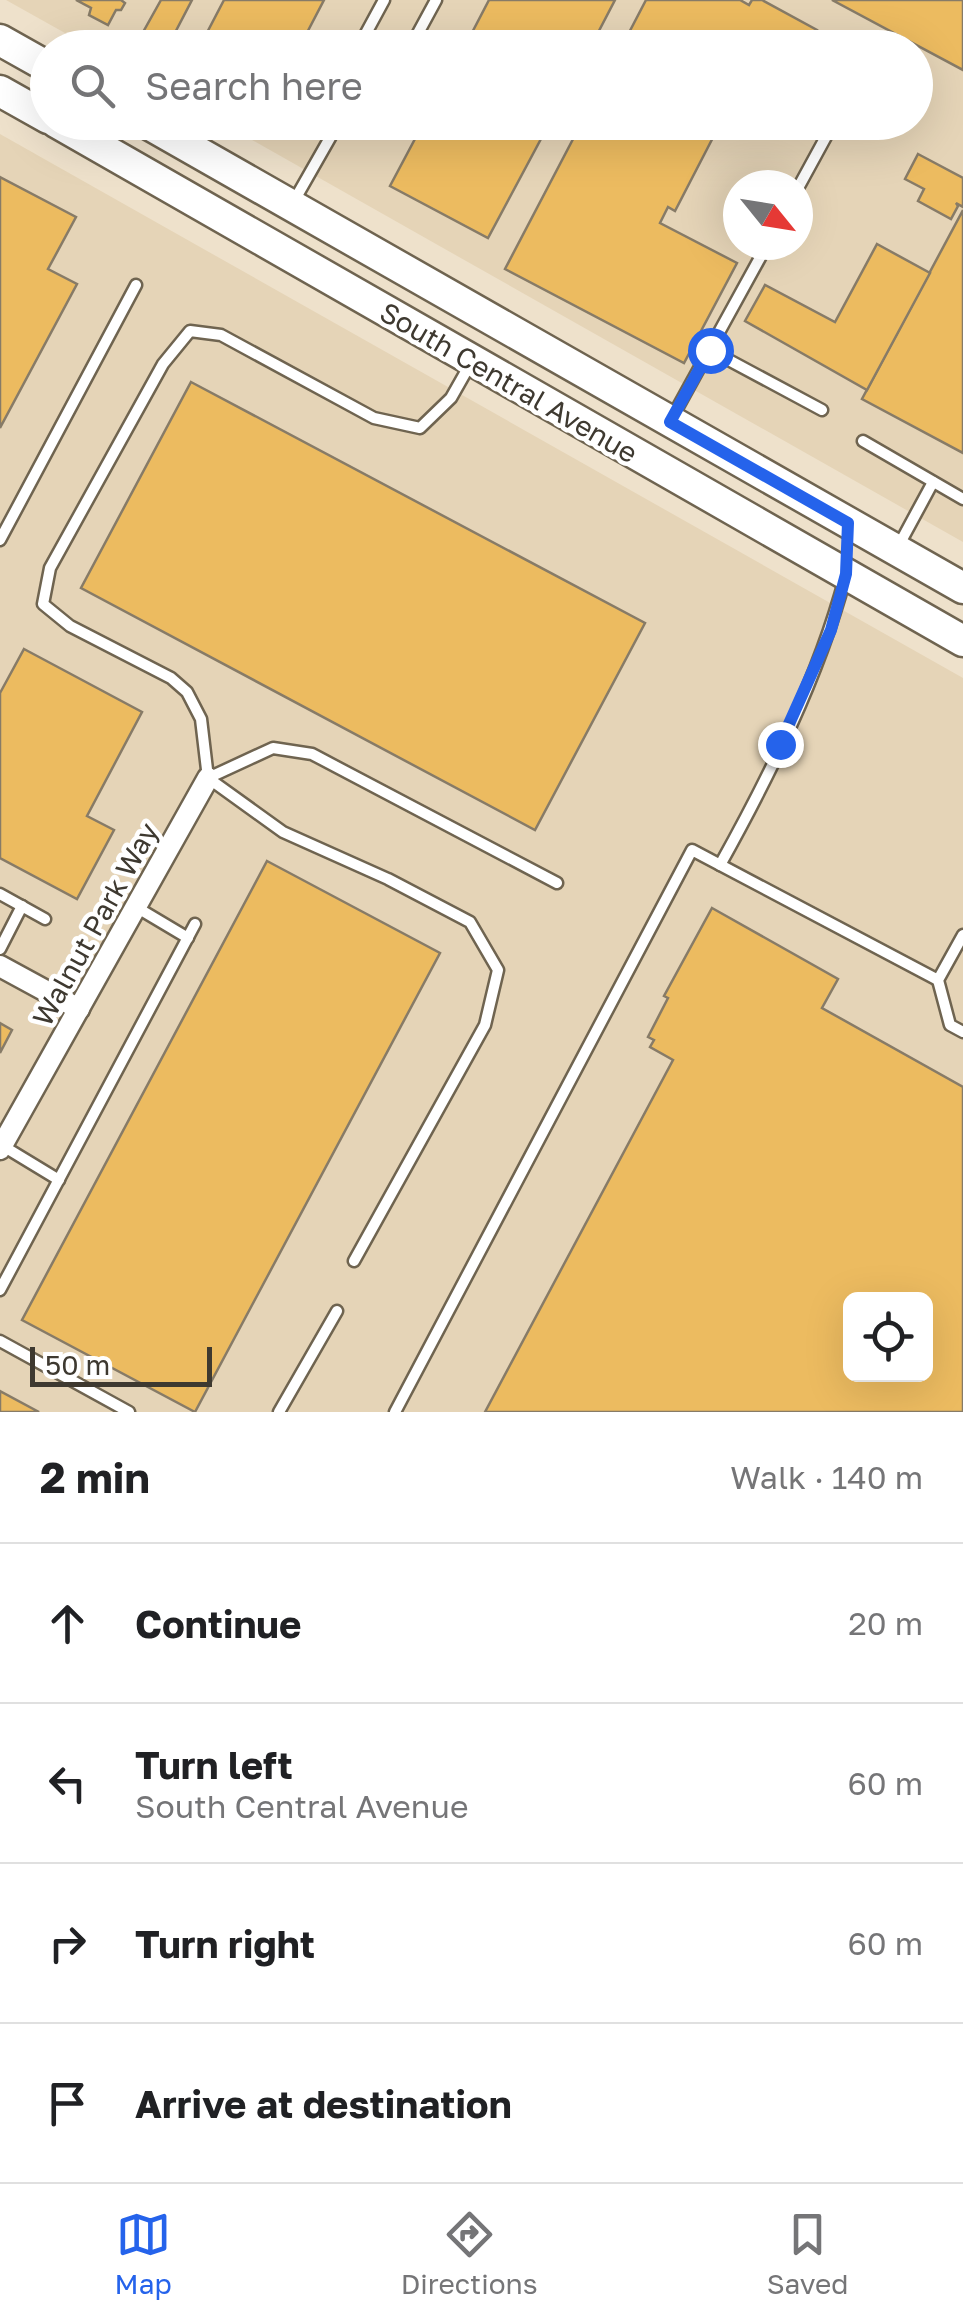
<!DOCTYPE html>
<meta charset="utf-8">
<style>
:root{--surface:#fff;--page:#f2f2f2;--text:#202124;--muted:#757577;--line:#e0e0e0;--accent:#2563eb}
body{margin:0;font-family:"Golos Text",sans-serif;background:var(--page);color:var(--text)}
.controls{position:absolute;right:30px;bottom:30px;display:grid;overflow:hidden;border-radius:15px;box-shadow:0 10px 40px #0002}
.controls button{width:90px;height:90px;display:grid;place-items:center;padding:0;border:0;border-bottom:2px solid var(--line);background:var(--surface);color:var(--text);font:50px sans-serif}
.compass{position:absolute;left:723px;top:170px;width:90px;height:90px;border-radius:50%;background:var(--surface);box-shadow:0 10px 40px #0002;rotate:120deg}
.scale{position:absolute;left:30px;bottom:25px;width:182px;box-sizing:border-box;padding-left:10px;border:5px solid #3e3930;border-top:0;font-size:28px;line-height:35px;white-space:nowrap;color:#3e3930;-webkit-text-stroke:8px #fff;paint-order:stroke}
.stop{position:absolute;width:30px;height:30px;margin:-22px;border:8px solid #2563eb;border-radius:50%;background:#fff}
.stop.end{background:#2563eb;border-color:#fff;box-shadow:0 2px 10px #0008}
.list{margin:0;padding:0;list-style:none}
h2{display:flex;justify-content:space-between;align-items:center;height:130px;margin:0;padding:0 40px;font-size:42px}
h2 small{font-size:32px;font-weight:400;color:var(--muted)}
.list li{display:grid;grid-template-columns:65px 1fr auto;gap:30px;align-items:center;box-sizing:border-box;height:160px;padding:0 40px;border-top:2px solid var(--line)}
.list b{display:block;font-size:38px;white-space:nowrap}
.list p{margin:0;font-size:32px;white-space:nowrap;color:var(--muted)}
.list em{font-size:32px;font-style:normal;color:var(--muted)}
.icon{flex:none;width:55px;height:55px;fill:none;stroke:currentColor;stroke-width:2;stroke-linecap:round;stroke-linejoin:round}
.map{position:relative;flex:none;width:963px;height:1412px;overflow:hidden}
.search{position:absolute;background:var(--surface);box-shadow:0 10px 40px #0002;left:30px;right:30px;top:30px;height:110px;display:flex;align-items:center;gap:25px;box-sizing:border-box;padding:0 35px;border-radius:55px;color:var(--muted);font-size:38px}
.sheet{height:770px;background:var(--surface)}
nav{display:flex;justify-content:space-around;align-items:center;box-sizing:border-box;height:140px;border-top:2px solid var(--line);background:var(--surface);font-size:28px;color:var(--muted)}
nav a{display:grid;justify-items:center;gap:5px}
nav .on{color:var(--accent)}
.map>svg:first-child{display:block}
.built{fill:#e5d4b7;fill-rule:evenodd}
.building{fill:#ecbb60;stroke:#877b67;stroke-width:2.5;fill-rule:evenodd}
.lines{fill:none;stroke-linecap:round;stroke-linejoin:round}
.service-casing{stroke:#6f6450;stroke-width:15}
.minor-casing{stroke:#6f6450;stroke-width:25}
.primary-casing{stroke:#6f6450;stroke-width:35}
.service{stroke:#fff;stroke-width:10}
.minor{stroke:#fff;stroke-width:20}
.primary{stroke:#fff;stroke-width:30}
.route{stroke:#2563eb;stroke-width:12}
.labels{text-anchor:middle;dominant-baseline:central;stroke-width:9;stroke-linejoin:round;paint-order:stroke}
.street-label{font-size:28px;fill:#3e3930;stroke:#fff}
</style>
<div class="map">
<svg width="963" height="1412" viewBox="0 0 963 1412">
<rect width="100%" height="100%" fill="#eee1cb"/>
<g class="built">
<path d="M6 0H963V542L222 123 916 122V48L90 47ZM738 185H798V245H738Z"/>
<path d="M0 134 963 678V1412H0ZM850 1300H926V1374H850Z"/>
</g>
<g class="building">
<path d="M76 0H121L125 3 121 10H116L108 25 89 15 91 8Z"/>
<path d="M161 0H192L167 48 142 34Z"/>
<path d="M224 0H324L299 48H199Z"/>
<path d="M489 0H615L590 48H464Z"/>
<path d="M646 0H740L749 5 752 0H762L817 30 808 48H621Z"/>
<path d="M832 0H963V70Z"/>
<path d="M867 32 890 45 889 48H858Z"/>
<path d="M424 122H550L488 238 390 186Z"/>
<path d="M582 122H721L675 211 668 207 660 223 737 263 684 363 505 269Z"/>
<path d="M918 154 963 178V207L956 203 958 206 951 219 918 201 924 189 905 179Z"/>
<path d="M0 177 76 217 48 269 77 284 0 428Z"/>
<path d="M963 210V453L862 399Z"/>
<path d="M877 244 930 273 867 390 745 321 765 285 835 322Z"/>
<path d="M191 382 645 623 535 830 81 588Z"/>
<path d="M24 649 142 712 87 816 114 830 77 899 0 858V693Z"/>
<path d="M267 861 440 953 195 1412 22 1320Z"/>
<path d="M712 908 838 979 822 1008 963 1087V1412H485L673 1060 650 1047 654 1040 648 1037 668 998 664 996ZM850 1300H926V1374H850Z"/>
<path d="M0 1023 12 1030 0 1053Z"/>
<path d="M0 1391 39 1412H0Z"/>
</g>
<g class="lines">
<defs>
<g id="service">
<path d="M358 48 384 0"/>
<path d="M410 48 436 0"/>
<path d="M798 188 834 122"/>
<path d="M294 201 339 122"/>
<path d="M710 350 822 410"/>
<path d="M673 416 767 245"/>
<path d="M863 441 963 499"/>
<path d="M0 540 136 285"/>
<path d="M899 545 933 482"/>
<path d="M208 778 273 748 312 754 557 883"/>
<path d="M720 865C770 775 818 678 845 578"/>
<path d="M0 894 45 919"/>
<path d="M136 907 188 938"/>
<path d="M963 935 938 980 950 1025 963 1032"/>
<path d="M0 949 22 906"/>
<path d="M3 1146 59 1180"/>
<path d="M354 1261 485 1025 498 970 470 922 388 879 283 832 208 778 201 719 187 692 171 678 70 626 43 604 50 568 163 364 190 331 221 335 374 418 420 428 451 398 472 361"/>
<path d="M0 1290 195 924"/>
<path d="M0 1341 129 1412"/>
<path d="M279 1412 337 1311"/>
<path d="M395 1412 692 850 938 980"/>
</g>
<g id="minor">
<path d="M0 966 79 1009"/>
<path d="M0 1149 208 778"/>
</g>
<g id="primary">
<path d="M0 40 48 67"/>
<path d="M0 91 48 118"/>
<path d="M56 122 963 641"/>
<path d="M145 122 963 588"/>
</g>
</defs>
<use href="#service" class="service-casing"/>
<use href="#minor" class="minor-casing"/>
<use href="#primary" class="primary-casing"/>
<use href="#service" class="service"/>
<use href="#minor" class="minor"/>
<use href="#primary" class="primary"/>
</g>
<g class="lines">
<path class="route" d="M710 350 670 422 848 523 846 574 831 630 780 744"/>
</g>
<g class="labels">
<g class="street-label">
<text transform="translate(509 382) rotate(30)">South Central Avenue</text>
<text transform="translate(95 924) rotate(-61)">Walnut Park Way</text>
</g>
</g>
</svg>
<div class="controls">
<button><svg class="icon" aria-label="locate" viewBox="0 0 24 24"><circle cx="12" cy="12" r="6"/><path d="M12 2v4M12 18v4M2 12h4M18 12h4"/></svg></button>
</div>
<svg class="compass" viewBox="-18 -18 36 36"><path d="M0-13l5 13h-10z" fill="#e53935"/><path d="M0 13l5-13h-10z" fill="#757577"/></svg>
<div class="scale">50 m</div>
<div class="stop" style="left:710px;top:350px"></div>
<div class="stop end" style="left:780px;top:744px"></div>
<div class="search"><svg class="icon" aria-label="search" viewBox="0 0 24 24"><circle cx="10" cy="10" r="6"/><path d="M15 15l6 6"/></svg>Search here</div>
</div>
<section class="sheet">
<h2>2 min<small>Walk · 140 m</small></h2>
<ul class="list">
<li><svg class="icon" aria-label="ahead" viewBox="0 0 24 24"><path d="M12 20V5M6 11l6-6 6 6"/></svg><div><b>Continue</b></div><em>20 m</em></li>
<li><svg class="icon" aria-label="left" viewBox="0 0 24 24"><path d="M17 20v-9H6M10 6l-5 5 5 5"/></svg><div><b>Turn left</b><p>South Central Avenue</p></div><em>60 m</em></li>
<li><svg class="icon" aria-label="right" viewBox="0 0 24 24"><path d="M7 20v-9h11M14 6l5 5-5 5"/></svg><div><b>Turn right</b></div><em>60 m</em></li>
<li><svg class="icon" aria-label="arrive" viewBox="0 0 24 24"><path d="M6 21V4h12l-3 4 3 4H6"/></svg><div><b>Arrive at destination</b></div></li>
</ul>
</section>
<nav>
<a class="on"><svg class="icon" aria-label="map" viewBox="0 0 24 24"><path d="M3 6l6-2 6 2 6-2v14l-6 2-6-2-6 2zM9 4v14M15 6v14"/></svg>Map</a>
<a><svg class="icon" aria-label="directions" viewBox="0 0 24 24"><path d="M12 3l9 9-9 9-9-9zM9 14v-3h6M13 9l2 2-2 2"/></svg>Directions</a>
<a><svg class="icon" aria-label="saved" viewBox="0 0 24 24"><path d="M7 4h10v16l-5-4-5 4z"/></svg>Saved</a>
</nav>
